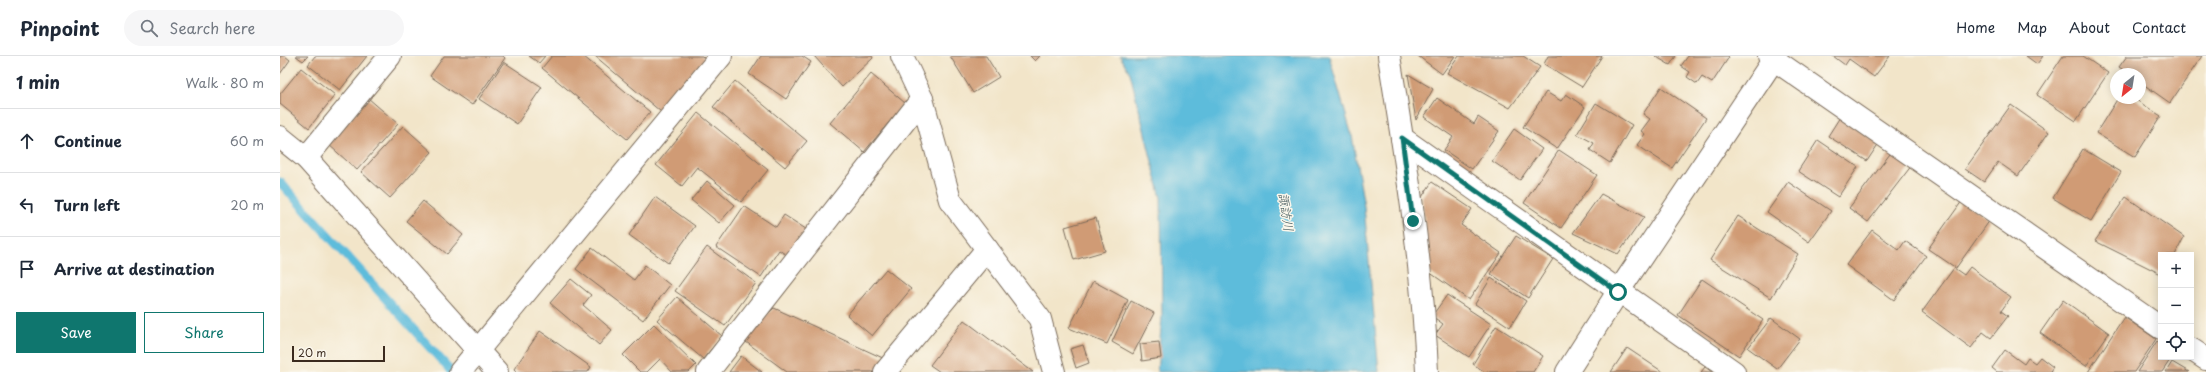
<!DOCTYPE html>
<meta charset="utf-8">
<style>
:root{--surface:#fff;--page:#f6f6f7;--text:#1f2937;--muted:#747a83;--line:#e0e1e3;--accent:#0f766e}
body{margin:0;font-family:"Playpen Sans","Klee One",sans-serif;background:var(--page);color:var(--text)}
.controls{position:absolute;right:12px;bottom:12px;display:grid;overflow:hidden;border-radius:0px;box-shadow:0 2px 10px #0003}
.controls button{width:36px;height:36px;display:grid;place-items:center;padding:0;border:0;border-bottom:1px solid var(--line);background:var(--surface);color:var(--text);font:20px sans-serif}
.compass{position:absolute;left:1830px;top:12px;width:36px;height:36px;border-radius:50%;background:var(--surface);box-shadow:0 2px 10px #0003;rotate:210deg}
.scale{position:absolute;left:12px;bottom:10px;width:93px;box-sizing:border-box;padding-left:4px;border:2px solid #3b2a1e;border-top:0;font-size:11px;line-height:14px;white-space:nowrap;color:#3b2a1e;-webkit-text-stroke:3px #fbf7ec;paint-order:stroke}
.stop{position:absolute;width:12px;height:12px;margin:-9px;border:3px solid #0f766e;border-radius:50%;background:#fff}
.stop.end{background:#0f766e;border-color:#fff;box-shadow:0 1px 4px #0008}
.list{margin:0;padding:0;list-style:none}
h2{display:flex;justify-content:space-between;align-items:center;height:52px;margin:0;padding:0 16px;font-size:17px}
h2 small{font-size:13px;font-weight:400;color:var(--muted)}
.list li{display:grid;grid-template-columns:26px 1fr auto;gap:12px;align-items:center;box-sizing:border-box;height:64px;padding:0 16px;border-top:1px solid var(--line)}
.list b{display:block;font-size:15px;white-space:nowrap}
.list em{font-size:13px;font-style:normal;color:var(--muted)}
.actions{display:flex;gap:8px;padding:12px 16px}
.actions a{flex:1;padding:9px 0;border:1px solid var(--accent);border-radius:0px;text-align:center;font-size:14px;color:var(--accent)}
.actions .main{background:var(--accent);color:#fff}
.icon{flex:none;width:22px;height:22px;fill:none;stroke:currentColor;stroke-width:2;stroke-linecap:round;stroke-linejoin:round}
.map{position:relative;flex:none;width:1926px;height:316px;overflow:hidden}
header{display:flex;align-items:center;gap:24px;box-sizing:border-box;height:56px;padding:0 20px;background:var(--surface);border-bottom:1px solid var(--line)}
header strong{font-size:19px}
nav{display:flex;gap:22px;margin-inline-start:auto;font-size:14px}
.search{width:280px;height:36px;background:var(--page);display:flex;align-items:center;gap:10px;box-sizing:border-box;padding:0 14px;border-radius:22px;color:var(--muted);font-size:15px}
main{display:flex}
aside{flex:1;background:var(--surface)}
.map>svg:first-child{display:block}
.water{fill:#5dbcdb;stroke:#4c737c}
.lines{fill:none;stroke-linecap:round;stroke-linejoin:round}
.stream{stroke:#5dbcdb;stroke-width:9}
.building{fill:#d09b74}
.street-casing{stroke:#7b6b5a;stroke-width:24}
.street{stroke:#fff;stroke-width:22}
.route{stroke:#0f766e;stroke-width:5}
.labels{text-anchor:middle;dominant-baseline:central;stroke-width:3;stroke-linejoin:round;paint-order:stroke}
.water-label{font-size:13px;font-style:italic;fill:#475d60;stroke:#fbf7ec}
</style>
<header>
<strong>Pinpoint</strong>
<div class="search"><svg class="icon" aria-label="search" viewBox="0 0 24 24"><circle cx="10" cy="10" r="6"/><path d="M15 15l6 6"/></svg>Search here</div>
<nav><a>Home</a><a>Map</a><a>About</a><a>Contact</a></nav>
</header>
<main>
<aside>
<h2>1 min<small>Walk · 80 m</small></h2>
<ul class="list">
<li><svg class="icon" aria-label="ahead" viewBox="0 0 24 24"><path d="M12 20V5M6 11l6-6 6 6"/></svg><div><b>Continue</b></div><em>60 m</em></li>
<li><svg class="icon" aria-label="left" viewBox="0 0 24 24"><path d="M17 20v-9H6M10 6l-5 5 5 5"/></svg><div><b>Turn left</b></div><em>20 m</em></li>
<li><svg class="icon" aria-label="arrive" viewBox="0 0 24 24"><path d="M6 21V4h12l-3 4 3 4H6"/></svg><div><b>Arrive at destination</b></div></li>
</ul>
<div class="actions"><a class="main">Save</a><a>Share</a></div>
</aside>
<div class="map">
<svg width="1926" height="316" viewBox="0 0 1926 316">
<rect width="100%" height="100%" fill="#fbf7ec"/>
<filter id="ink" filterUnits="userSpaceOnUse"><feTurbulence type="fractalNoise" baseFrequency=".025" numOctaves="2"/><feDisplacementMap in="SourceGraphic" scale="8" xChannelSelector="R" yChannelSelector="G"/><feConvolveMatrix kernelMatrix="1 2 1 2 8 2 1 2 1" color-interpolation-filters="sRGB"/></filter>
<filter id="wash" filterUnits="userSpaceOnUse"><feTurbulence type="fractalNoise" baseFrequency=".012" numOctaves="4" result="noise"/><feDisplacementMap in="SourceGraphic" scale="16" xChannelSelector="R" yChannelSelector="G"/><feGaussianBlur stdDeviation="0.9" result="paint"/><feColorMatrix in="noise" values="0 0 0 0 0 0 0 0 0 0 0 0 0 0 0 0 0 1.4 0 .05"/><feComposite in="paint" operator="in"/></filter>
<g filter="url(#wash)">
<rect width="100%" height="100%" fill="#f2e5c9"/>
<path class="water" d="M840 0H1049L1072 80 1084 150 1099 316H877L882 261 881 142 850 17Z"/>
<g class="lines">
<path class="stream" d="M0 126 172 316"/>
</g>
<g id="blocks">
<g class="building">
<path d="M0 0H5L10 4 0 18Z"/>
<path d="M16 0H28L23 5Z"/>
<path d="M35 0H87L60 34 28 9Z"/>
<path d="M164 0H223L225 2 192 49 150 20Z"/>
<path d="M249 0H265L259 7Z"/>
<path d="M272 0H303L370 56 347 83 262 12Z"/>
<path d="M315 0H422L426 4 387 61Z"/>
<path d="M481 0H522L531 6 506 43 469 18Z"/>
<path d="M534 0H592L593 2 562 31Z"/>
<path d="M670 0H706L719 21 693 37Z"/>
<path d="M750 0H760L755 5Z"/>
<path d="M1138 0H1175L1162 18Z"/>
<path d="M1179 0H1243L1260 11 1230 52 1167 17Z"/>
<path d="M1268 0H1322L1302 31 1264 8Z"/>
<path d="M1375 0H1396L1390 9Z"/>
<path d="M1408 0H1448L1449 1 1432 27 1422 21 1417 28 1407 21 1410 16 1401 10Z"/>
<path d="M1553 0H1610L1594 21 1569 3 1565 9Z"/>
<path d="M1746 0H1763L1757 8Z"/>
<path d="M1783 0H1803L1828 17 1796 65 1757 39Z"/>
<path d="M1847 0H1922L1890 47 1860 26V18H1849L1839 11Z"/>
<path d="M224 6 262 31 237 68 199 43Z"/>
<path d="M21 12 55 39 29 72 0 48V38Z"/>
<path d="M591 18 625 47 584 96 550 67Z"/>
<path d="M1128 18 1153 33 1136 64Z"/>
<path d="M455 25 527 85 505 111 433 51Z"/>
<path d="M1381 31 1426 62 1392 112 1357 89 1365 78 1361 75 1370 63 1363 58Z"/>
<path d="M1266 36 1281 45 1286 38 1305 51 1277 93 1243 71Z"/>
<path d="M88 42 118 68 77 114 48 88Z"/>
<path d="M1157 42 1194 68 1198 61 1219 75 1192 113 1164 94 1173 81 1144 61Z"/>
<path d="M1838 42H1853L1881 60 1855 101 1816 77Z"/>
<path d="M1316 47 1352 69 1330 107 1310 94 1314 87 1297 78Z"/>
<path d="M1731 49 1769 76 1738 120 1718 106 1704 126 1685 113Z"/>
<path d="M418 57 488 114 461 146 417 111 402 130 376 109Z"/>
<path d="M1560 61 1599 87 1587 105 1548 80Z"/>
<path d="M123 70 152 96 110 142 81 116Z"/>
<path d="M1234 73 1262 93 1240 124 1212 105Z"/>
<path d="M1538 84 1578 111 1558 141 1518 115Z"/>
<path d="M1803 93 1841 116 1811 165 1773 142Z"/>
<path d="M1279 94 1317 119 1281 172 1244 147Z"/>
<path d="M1613 94 1632 109 1588 166 1569 152Z"/>
<path d="M427 125 455 149 439 167 411 144Z"/>
<path d="M1152 126 1192 153 1181 169 1221 197 1189 244 1149 216 1142 141Z"/>
<path d="M1508 126 1551 155 1529 186 1487 156Z"/>
<path d="M1321 138 1364 161 1338 198 1293 177Z"/>
<path d="M375 141 415 170 388 207 349 179Z"/>
<path d="M1846 141 1904 181 1895 199H1881V218L1815 185Z"/>
<path d="M143 145 183 179 167 198 126 165Z"/>
<path d="M1682 145 1710 164 1676 212 1648 193Z"/>
<path d="M464 150 496 171 504 159 529 175 511 202 499 194 481 221 436 191Z"/>
<path d="M1458 160 1518 198 1491 242 1430 204Z"/>
<path d="M816 162 825 195 794 204 785 171Z"/>
<path d="M1592 174 1619 194 1625 185 1646 200 1614 244 1566 209Z"/>
<path d="M1236 180 1273 203 1248 242 1211 218Z"/>
<path d="M427 191 476 227 445 270 395 235Z"/>
<path d="M312 192 354 224 365 209 390 229 363 264 296 213Z"/>
<path d="M1690 211 1731 241 1721 255 1728 260 1711 282 1703 276 1691 292 1642 256 1674 212 1684 219Z"/>
<path d="M606 213 631 233 592 280 567 259Z"/>
<path d="M1211 222 1246 245 1230 271 1195 248Z"/>
<path d="M291 223 311 239 303 249 332 274 319 289 270 247Z"/>
<path d="M1422 223 1483 264 1459 300 1398 259Z"/>
<path d="M813 225 848 244 827 288 789 272Z"/>
<path d="M1167 239 1211 268 1189 301 1155 279 1163 268 1152 260Z"/>
<path d="M397 241 442 280 423 303 377 264Z"/>
<path d="M1783 244 1829 277 1806 310 1760 277Z"/>
<path d="M851 245 874 257 853 298 832 286Z"/>
<path d="M494 252 605 303 593 316H507L462 283Z"/>
<path d="M1844 261 1876 283 1854 316H1808Z"/>
<path d="M1491 262 1520 283 1497 313 1468 292Z"/>
<path d="M684 264 753 316H660L650 309Z"/>
<path d="M374 268 416 309 409 316H392L380 303 367 316H360L343 299Z"/>
<path d="M1216 270 1263 300 1253 316H1205L1193 308Z"/>
<path d="M260 275 311 311 308 316H237L234 313Z"/>
<path d="M1877 285 1881 288V301H1892L1882 316H1857Z"/>
<path d="M879 286 881 302 862 305 860 288Z"/>
<path d="M803 289 809 307 796 312 790 293Z"/>
<path d="M1347 292 1383 316H1331Z"/>
<path d="M1725 294 1744 308 1748 302 1755 307 1760 301 1773 311 1770 315 1772 316H1717L1712 312Z"/>
<path d="M461 300 482 316H449Z"/>
<path d="M1892 306 1909 316H1886Z"/>
<path d="M1425 311 1432 316H1421Z"/>
</g>
</g>
</g>
<g filter="url(#ink)">
<use href="#blocks" fill-opacity="0" stroke="#7b6b5a" stroke-width="1"/>
<g class="lines">
<defs>
<g id="street">
<path d="M622 0 642 43 670 144 760 263 774 316"/>
<path d="M1109 0C1126 105 1143 210 1147 316"/>
<path d="M1489 0 1881 272"/>
<path d="M0 81 26 102 217 316"/>
<path d="M1122 82 1454 316"/>
<path d="M26 102 110 0"/>
<path d="M1911 293 1926 303"/>
<path d="M180 316 441 0"/>
<path d="M428 316 642 43"/>
<path d="M605 316 707 193"/>
<path d="M1287 316 1338 236 1496 0"/>
</g>
</defs>
<use href="#street" class="street-casing"/>
<use href="#street" class="street"/>
</g>
</g>
<g class="lines" filter="url(#ink)">
<path class="route" d="M1133 165 1122 82 1338 236"/>
</g>
<g class="labels">
<g class="water-label">
<text transform="translate(1007 156) rotate(82)">諏訪川</text>
</g>
</g>
</svg>
<div class="controls">
<button>+</button>
<button>−</button>
<button><svg class="icon" aria-label="locate" viewBox="0 0 24 24"><circle cx="12" cy="12" r="6"/><path d="M12 2v4M12 18v4M2 12h4M18 12h4"/></svg></button>
</div>
<svg class="compass" viewBox="-18 -18 36 36"><path d="M0-13l5 13h-10z" fill="#e53935"/><path d="M0 13l5-13h-10z" fill="#747a83"/></svg>
<div class="scale">20 m</div>
<div class="stop" style="left:1338px;top:236px"></div>
<div class="stop end" style="left:1133px;top:165px"></div>
</div>
</main>
